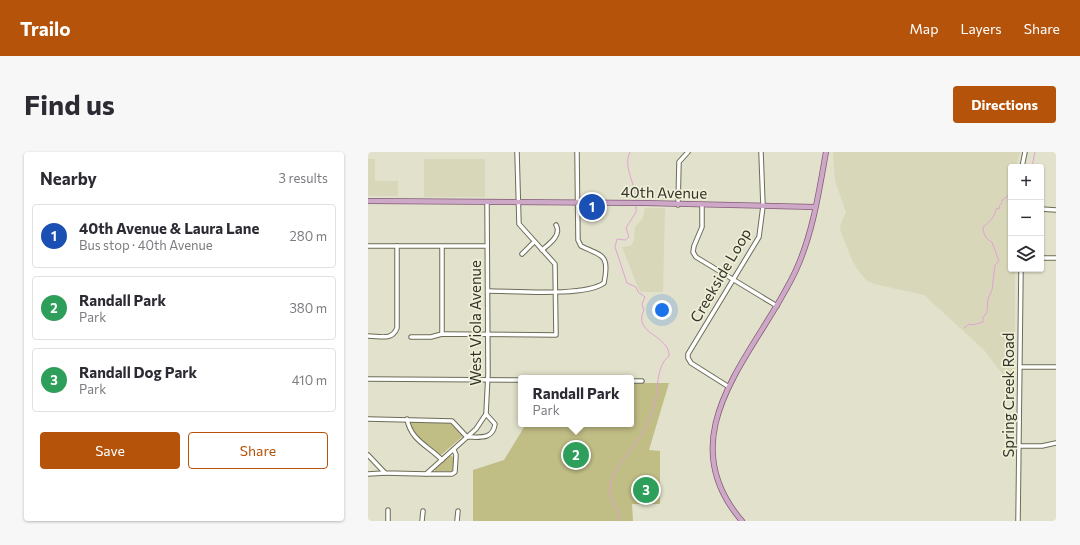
<!DOCTYPE html>
<meta charset="utf-8">
<style>
:root{--surface:#fff;--page:#f7f7f7;--text:#2b2b33;--muted:#7c7c81;--line:#e1e1e2;--accent:#b45309}
body{margin:0;font-family:Commissioner,sans-serif;background:var(--page);color:var(--text)}
.controls{position:absolute;right:12px;top:12px;display:grid;overflow:hidden;border-radius:4px;box-shadow:0 1px 3px #0004}
.controls button{width:36px;height:36px;display:grid;place-items:center;padding:0;border:0;border-bottom:1px solid var(--line);background:var(--surface);color:var(--text);font:20px sans-serif}
.you{position:absolute;left:294px;top:158px;width:14px;height:14px;margin:-10px;border:3px solid #fff;border-radius:50%;background:#1a73e8;box-shadow:0 0 0 6px #1a73e833}
.badge{display:grid;place-items:center;width:26px;height:26px;border-radius:50%;background:var(--accent);color:#fff;font-size:13px;font-weight:700}
.pin{position:absolute;translate:-50% -50%;border:2px solid #fff;box-shadow:0 1px 4px #0006}
.popup{position:absolute;left:150px;top:223px;width:116px;height:52px;box-sizing:border-box;display:grid;place-content:center;border-radius:4px;background:var(--surface);filter:drop-shadow(0 1px 3px #0005);font-size:13px;white-space:nowrap;color:var(--muted)}
.popup b{font-size:15px;color:var(--text)}
.popup::after{content:'';position:absolute;left:50%;top:100%;margin-left:-8px;border:8px solid transparent;border-top-color:var(--surface)}
.list{margin:0;padding:0;list-style:none}
h2{display:flex;justify-content:space-between;align-items:center;height:52px;margin:0;padding:0 16px;font-size:17px}
h2 small{font-size:13px;font-weight:400;color:var(--muted)}
.list li{display:grid;grid-template-columns:26px 1fr auto;gap:12px;align-items:center;box-sizing:border-box;height:64px;margin:0 8px 8px;padding:0 8px;border:1px solid var(--line);border-radius:4px}
.list b{display:block;font-size:15px;white-space:nowrap}
.list p{margin:0;font-size:13px;white-space:nowrap;color:var(--muted)}
.list em{font-size:13px;font-style:normal;color:var(--muted)}
.actions{display:flex;gap:8px;padding:12px 16px}
.actions a{flex:1;padding:9px 0;border:1px solid var(--accent);border-radius:4px;text-align:center;font-size:14px;color:var(--accent)}
.actions .main{background:var(--accent);color:#fff}
.icon{flex:none;width:22px;height:22px;fill:none;stroke:currentColor;stroke-width:2;stroke-linecap:round;stroke-linejoin:round}
.map{position:relative;flex:none;width:688px;height:369px;overflow:hidden;border-radius:4px}
header{display:flex;align-items:center;gap:24px;box-sizing:border-box;height:56px;padding:0 20px;background:var(--accent);color:#fff}
header strong{font-size:19px}
nav{display:flex;gap:22px;margin-inline-start:auto;font-size:14px}
.intro{display:flex;align-items:center;justify-content:space-between;box-sizing:border-box;height:96px;padding:0 24px}
h1{margin:0;font-size:28px}
.button{padding:10px 18px;border-radius:4px;background:var(--accent);color:#fff;font-size:14px;font-weight:700}
main{display:flex;gap:24px;padding:0 24px}
aside{flex:1;background:var(--surface);border-radius:4px;box-shadow:0 1px 3px #0004}
.map>svg:first-child{display:block}
.built{fill:#d8d7b9}
.green{fill:#c0bd85}
.lines{fill:none;stroke-linecap:round;stroke-linejoin:round}
.stream{stroke:#e2a2d5;stroke-width:1}
.minor-casing{stroke:#6c6c58;stroke-width:5.5}
.major-casing{stroke:#835a78;stroke-width:6}
.minor{stroke:#fff;stroke-width:3.5}
.major{stroke:#cea9c7;stroke-width:4.5}
.labels{text-anchor:middle;dominant-baseline:central;stroke-width:3.5;stroke-linejoin:round;paint-order:stroke}
.street-label{font-size:15px;fill:#33322a;stroke:#efefd8}
</style>
<header>
<strong>Trailo</strong>
<nav><a>Map</a><a>Layers</a><a>Share</a></nav>
</header>
<div class="intro"><h1>Find us</h1><a class="button">Directions</a></div>
<main>
<aside>
<h2>Nearby<small>3 results</small></h2>
<ul class="list">
<li><span class="badge" style="background:#1a4fb4">1</span><div><b>40th Avenue &amp; Laura Lane</b><p>Bus stop · 40th Avenue</p></div><em>280 m</em></li>
<li><span class="badge" style="background:#2e9e5b">2</span><div><b>Randall Park</b><p>Park</p></div><em>380 m</em></li>
<li><span class="badge" style="background:#2e9e5b">3</span><div><b>Randall Dog Park</b><p>Park</p></div><em>410 m</em></li>
</ul>
<div class="actions"><a class="main">Save</a><a>Share</a></div>
</aside>
<div class="map">
<svg width="688" height="369" viewBox="0 0 688 369">
<rect width="100%" height="100%" fill="#e2e1cb"/>
<g class="built">
<path d="M465 0H652L648 15H643V117H647V227H638L616 198 556 143 506 132 498 128 490 118 484 108 473 80 472 74 478 60 467 29Z"/>
<path d="M0 7H7V29H30V44H0Z"/>
<rect x="56" y="7" width="61" height="38"/>
<path d="M277 56H297L295 140H272L254 95 263 94 266 88 267 75 275 66Z"/>
</g>
<g class="green">
<path d="M263 231H301L281 298 292 299V352H264L265 369H105V318L136 308 158 272H263Z"/>
<path d="M44 269 81 270 95 284 73 303 50 285 42 273Z"/>
<path d="M81 303 85 305V319H67V316Z"/>
</g>
<g class="lines">
<g class="stream">
<path d="M262 0C254 16 269 33 268 50"/>
<path d="M664 15 667 0"/>
<path d="M596 176 601 172 605 173 615 170V166L619 160 620 147 624 138 627 113 631 109 624 90C618 88 615 81 615 75 620 72 628 63 628 57L632 56 631 54 634 51V48L643 42"/>
<path d="M252 369C251 357 241 351 242 338 244 317 256 307 268 291 275 282 282 266 286 255 291 239 287 215 301 204 302 183 264 182 276 158L274 152 277 145 270 140 268 135 259 131 247 95 249 87 257 88 261 85 258 76 268 60V53"/>
</g>
<defs>
<g id="minor">
<path d="M654 15 657 0"/>
<path d="M310 53 311 10 320 0"/>
<path d="M334 53V75L326 94 325 100 328 105 409 154"/>
<path d="M673 57 688 58"/>
<path d="M0 94H119"/>
<path d="M74 95V182"/>
<path d="M174 98C181 92 194 83 188 73"/>
<path d="M154 102 165 91"/>
<path d="M673 106H688"/>
<path d="M120 139C146 139 217 145 236 131 242 102 234 104 213 94L210 88 209 0"/>
<path d="M0 184C12 184 24 189 29 176V94"/>
<path d="M43 185H63L74 182 188 183 187 112 151 72 149 0"/>
<path d="M652 215H688"/>
<path d="M0 227 153 228"/>
<path d="M263 229H274"/>
<path d="M361 235 323 211 320 206V202L391 85 395 54 393 0"/>
<path d="M0 267 84 269 99 285"/>
<path d="M39 267C43 289 61 294 74 308"/>
<path d="M99 285C111 285 125 288 127 272L118 262"/>
<path d="M651 294H674L688 291"/>
<path d="M0 303 17 321 58 322 108 277 118 262 120 222 119 50"/>
<path d="M0 322 17 321"/>
<path d="M58 322H84L87 320 88 303 86 298"/>
<path d="M20 369V358"/>
<path d="M54 369 55 359"/>
<path d="M89 369 90 359"/>
<path d="M650 369 653 117"/>
</g>
<g id="major">
<path d="M0 49 276 51 447 55"/>
<path d="M374 369C297 280 391 199 428 118 445 81 451 39 458 0"/>
</g>
</defs>
<use href="#minor" class="minor-casing"/>
<use href="#major" class="major-casing"/>
<use href="#minor" class="minor"/>
<use href="#major" class="major"/>
</g>
<g class="labels">
<g class="street-label">
<text transform="translate(296 40) rotate(1)">40th Avenue</text>
<text transform="translate(352 123) rotate(-60)">Creekside Loop</text>
<text transform="translate(107 171) rotate(-90)">West Viola Avenue</text>
<text transform="translate(640 243) rotate(-90)">Spring Creek Road</text>
</g>
</g>
</svg>
<div class="controls">
<button>+</button>
<button>−</button>
<button><svg class="icon" aria-label="layers" viewBox="0 0 24 24"><path d="M12 4l9 5-9 5-9-5zM3 14l9 5 9-5"/></svg></button>
</div>
<div class="you"></div>
<div class="pin badge" style="left:224px;top:55px;background:#1a4fb4">1</div>
<div class="pin badge" style="left:208px;top:303px;background:#2e9e5b">2</div>
<div class="popup"><b>Randall Park</b>Park</div>
<div class="pin badge" style="left:278px;top:338px;background:#2e9e5b">3</div>
</div>
</main>
